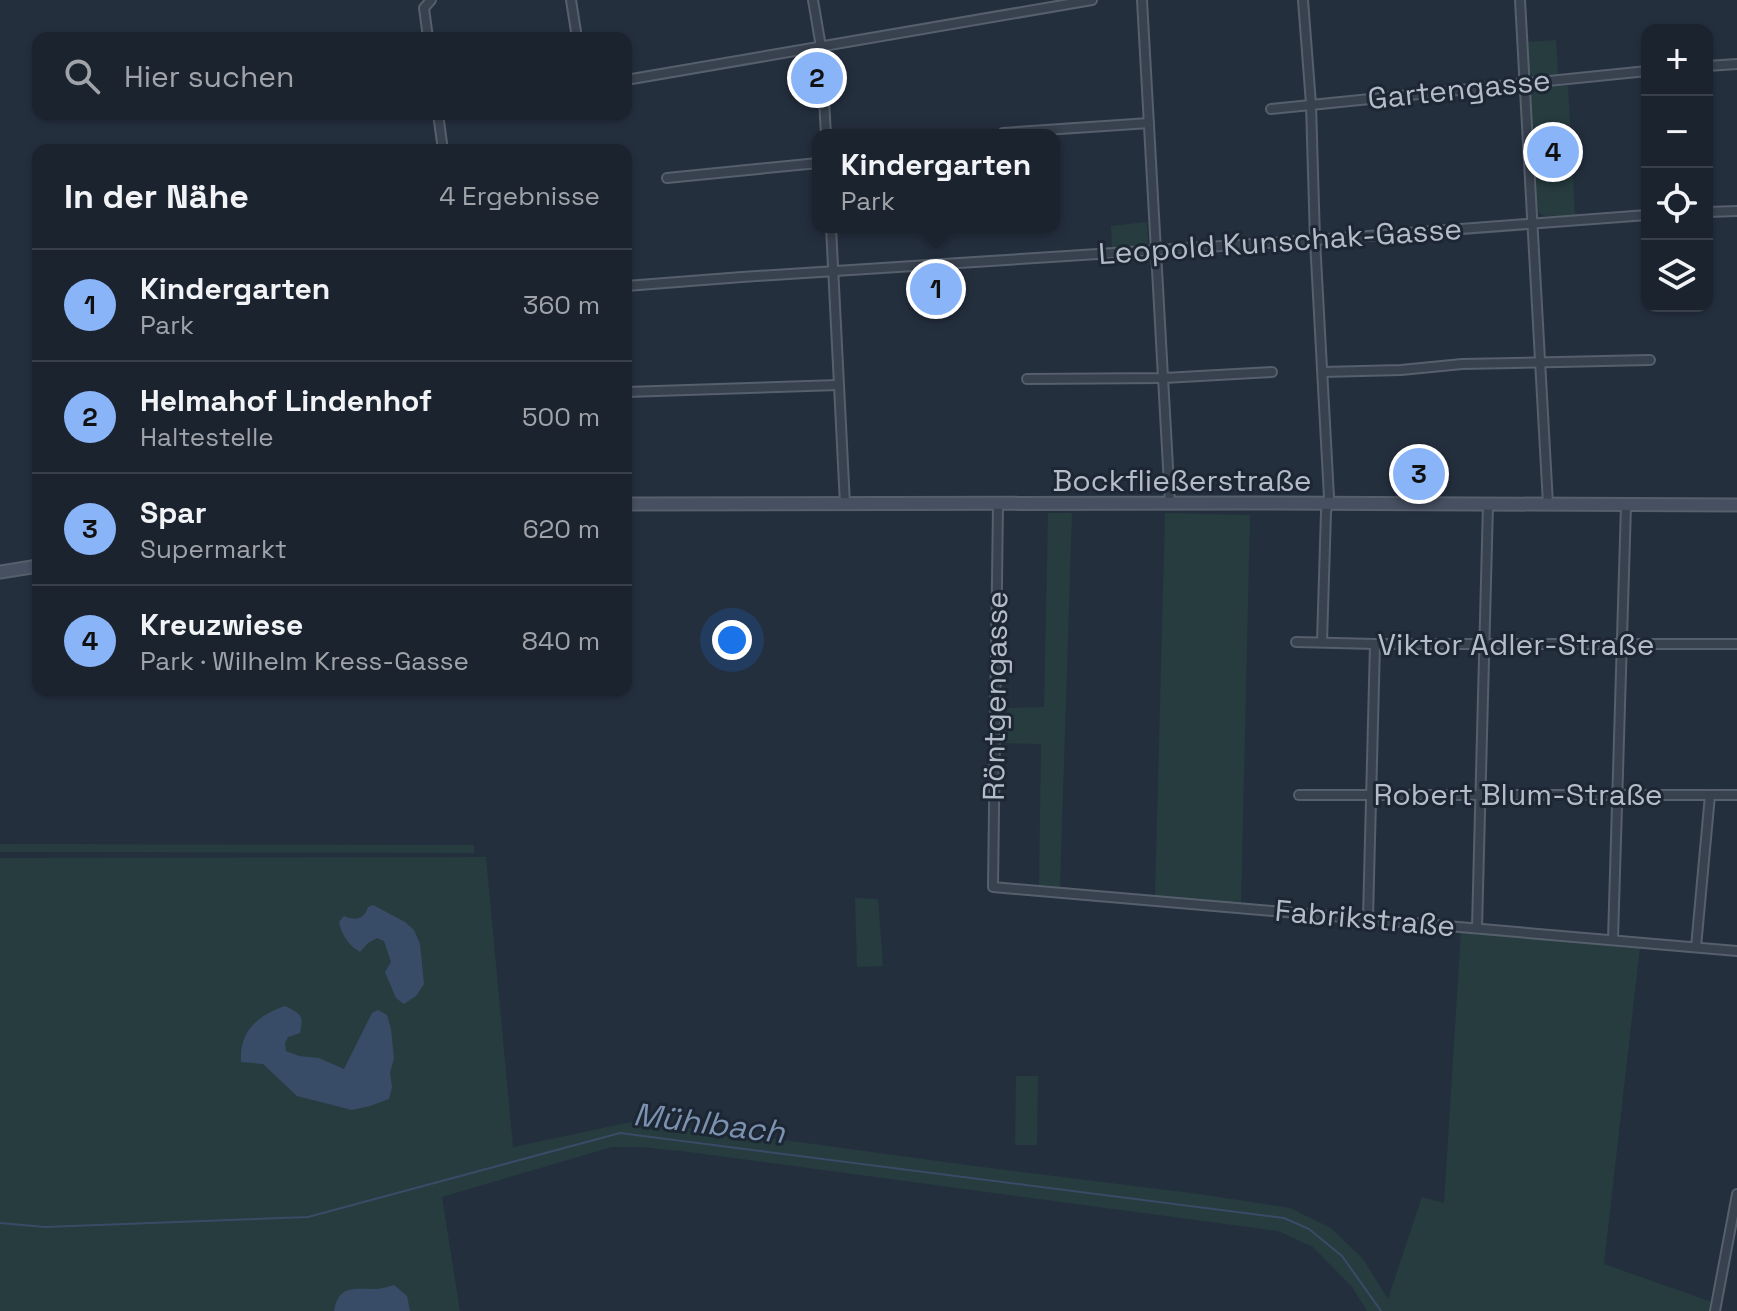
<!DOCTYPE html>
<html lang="de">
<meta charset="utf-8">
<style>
:root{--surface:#1b232e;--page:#242b36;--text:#f1f3f6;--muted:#a0a4aa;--line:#39404a;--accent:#8ab4f8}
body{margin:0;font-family:"Space Grotesk",sans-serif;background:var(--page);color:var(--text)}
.controls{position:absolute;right:24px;top:24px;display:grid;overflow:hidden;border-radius:16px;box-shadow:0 2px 6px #0004}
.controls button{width:72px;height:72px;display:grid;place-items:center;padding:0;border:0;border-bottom:2px solid var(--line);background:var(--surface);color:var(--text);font:40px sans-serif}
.you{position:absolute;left:732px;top:640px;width:28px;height:28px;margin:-20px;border:6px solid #fff;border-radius:50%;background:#1a73e8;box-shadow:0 0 0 12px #1a73e833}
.badge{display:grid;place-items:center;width:52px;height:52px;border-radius:50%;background:var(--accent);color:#111;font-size:26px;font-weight:700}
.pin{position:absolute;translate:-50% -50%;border:4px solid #fff;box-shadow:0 2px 8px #0006}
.popup{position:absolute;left:812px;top:129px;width:248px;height:104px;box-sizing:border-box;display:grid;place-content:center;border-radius:16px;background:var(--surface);filter:drop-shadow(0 2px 6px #0005);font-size:26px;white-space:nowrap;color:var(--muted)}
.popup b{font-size:30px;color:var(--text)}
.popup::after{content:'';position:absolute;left:50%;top:100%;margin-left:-16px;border:16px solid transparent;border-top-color:var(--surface)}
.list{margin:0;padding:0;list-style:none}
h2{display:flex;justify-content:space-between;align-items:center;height:104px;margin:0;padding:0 32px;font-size:34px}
h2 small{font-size:26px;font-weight:400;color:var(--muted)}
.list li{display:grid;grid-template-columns:52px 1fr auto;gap:24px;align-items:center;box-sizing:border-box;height:112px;padding:0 32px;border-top:2px solid var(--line)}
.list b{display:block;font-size:30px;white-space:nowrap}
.list p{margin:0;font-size:26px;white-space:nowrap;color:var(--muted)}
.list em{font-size:26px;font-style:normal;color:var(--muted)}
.icon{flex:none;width:44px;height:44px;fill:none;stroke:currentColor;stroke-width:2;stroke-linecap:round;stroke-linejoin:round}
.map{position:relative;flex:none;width:1737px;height:1311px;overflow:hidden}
.search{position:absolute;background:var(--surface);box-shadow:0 2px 6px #0004;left:32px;top:32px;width:600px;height:88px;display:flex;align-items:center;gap:20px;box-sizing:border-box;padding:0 28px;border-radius:16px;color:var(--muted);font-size:30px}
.panel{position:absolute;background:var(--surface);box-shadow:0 2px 6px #0004;left:32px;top:144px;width:600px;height:552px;border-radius:16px}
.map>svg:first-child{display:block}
.green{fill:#263c3f}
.water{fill:#394c67}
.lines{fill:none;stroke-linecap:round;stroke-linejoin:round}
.stream{stroke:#394c67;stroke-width:2}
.minor-casing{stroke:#565f6c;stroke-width:12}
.secondary-casing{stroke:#565f6c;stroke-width:15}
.minor{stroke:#38414e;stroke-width:8}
.secondary{stroke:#465061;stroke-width:11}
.labels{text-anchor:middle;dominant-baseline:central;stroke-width:6;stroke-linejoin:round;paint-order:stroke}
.street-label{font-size:30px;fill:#b4bcc9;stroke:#1d2633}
.water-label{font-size:32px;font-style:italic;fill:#7c92b1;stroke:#1d2633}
</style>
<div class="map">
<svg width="1737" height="1311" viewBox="0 0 1737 1311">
<rect width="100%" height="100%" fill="#242f3e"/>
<g class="green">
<path d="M1556 40 1558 74 1533 76 1529 72 1527 42Z"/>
<path d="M1568 86 1575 215 1544 216 1538 212 1531 92 1535 87Z"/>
<path d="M1147 222 1148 245 1112 248 1111 226Z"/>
<path d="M1048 513H1072L1060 887 1039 885 1041 744 999 743V712L1005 708 1044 707Z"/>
<path d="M1165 513 1250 515 1241 905 1155 897Z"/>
<path d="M0 844 474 845V853L0 852Z"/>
<path d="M486 857 513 1147 631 1122 725 1132 967 1165 1199 1194 1290 1208 1331 1228 1363 1259 1388 1299 1422 1197 1444 1203 1461 931 1640 947 1604 1264 1712 1302 1710 1311H1367L1352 1287 1313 1247 1278 1231 681 1151 641 1147H612L442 1197 460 1311H0V858Z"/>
<path d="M855 898 878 899 883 966 857 967Z"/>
<path d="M1016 1076H1038L1037 1145H1015Z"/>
</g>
<g class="water">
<path d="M373 905 405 922 414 930 420 944 424 984 416 996 404 1004 396 998 385 972 391 962 384 941 377 938 368 943 360 952C349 946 341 934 339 922L344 916C355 921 364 920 368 907Z"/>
<path d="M285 1006C301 1014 304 1015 300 1033L288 1037 285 1043 286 1051 299 1056 319 1058 344 1069 372 1013 378 1010 387 1015 391 1029 394 1058 390 1073 392 1087 389 1099 370 1106 352 1110 297 1096 263 1064 241 1062C239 1031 258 1015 285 1006Z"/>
<path d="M394 1285 407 1296 410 1311H334C339 1285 353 1289 374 1289 381 1289 387 1287 394 1285Z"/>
</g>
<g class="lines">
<path class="stream" d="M0 1223 45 1227 308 1217 620 1133 1284 1218 1309 1229 1342 1256 1381 1311"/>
<defs>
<g id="minor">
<path d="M571 0 577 38"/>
<path d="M813 0 821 47 826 135"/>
<path d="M1142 0 1170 503"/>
<path d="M1303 0 1311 104 1315 240 1329 497 1326 512 1322 642"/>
<path d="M1520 0 1548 504"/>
<path d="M428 38 424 8 431 0"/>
<path d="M1707 66 1737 64"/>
<path d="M626 80 1092 0"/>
<path d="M1271 109 1647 71"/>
<path d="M438 114 443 150"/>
<path d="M1003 133 1149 123"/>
<path d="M667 178 818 163"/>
<path d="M1707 212 1737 211"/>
<path d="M831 227 845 504"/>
<path d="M626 286 742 277 1315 240 1647 215"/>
<path d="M1323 372 1401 370 1462 364 1650 360"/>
<path d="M1027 379 1164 378 1272 372"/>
<path d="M626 392 838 385"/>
<path d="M998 504 993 887 1737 951"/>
<path d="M1296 642 1375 644H1737"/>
<path d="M1299 795H1737"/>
<path d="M1368 918 1375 644"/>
<path d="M1477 928 1488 504"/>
<path d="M1613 939 1626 505"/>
<path d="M1696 947 1710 795"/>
<path d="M1715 1311 1737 1194"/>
</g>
<g id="secondary">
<path d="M626 504 1252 503 1737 505"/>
<path d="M0 572 38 566"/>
</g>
</defs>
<use href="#minor" class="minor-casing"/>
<use href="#secondary" class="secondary-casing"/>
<use href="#minor" class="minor"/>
<use href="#secondary" class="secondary"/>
</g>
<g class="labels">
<g class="street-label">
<text transform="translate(1459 89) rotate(-6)">Gartengasse</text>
<text transform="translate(1280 241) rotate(-4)">Leopold Kunschak-Gasse</text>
<text x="1182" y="480">Bockfließerstraße</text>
<text x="1516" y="644">Viktor Adler-Straße</text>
<text transform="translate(995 696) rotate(-89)">Röntgengasse</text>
<text x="1518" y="794">Robert Blum-Straße</text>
<text transform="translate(1365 918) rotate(5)">Fabrikstraße</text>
</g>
<g class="water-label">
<text transform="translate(709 1123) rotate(7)">Mühlbach</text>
</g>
</g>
</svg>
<div class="controls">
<button>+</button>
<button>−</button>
<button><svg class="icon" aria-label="locate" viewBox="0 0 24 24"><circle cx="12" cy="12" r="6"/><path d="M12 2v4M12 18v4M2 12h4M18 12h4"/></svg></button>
<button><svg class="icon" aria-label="layers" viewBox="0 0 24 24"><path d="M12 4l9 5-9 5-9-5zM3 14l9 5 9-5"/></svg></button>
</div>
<div class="you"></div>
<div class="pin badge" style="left:936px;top:289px">1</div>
<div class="popup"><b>Kindergarten</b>Park</div>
<div class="pin badge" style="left:817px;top:78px">2</div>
<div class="pin badge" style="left:1419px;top:474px">3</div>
<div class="pin badge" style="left:1553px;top:152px">4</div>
<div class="search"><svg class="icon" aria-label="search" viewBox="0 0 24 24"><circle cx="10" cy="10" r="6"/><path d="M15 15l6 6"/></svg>Hier suchen</div>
<section class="panel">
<h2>In der Nähe<small>4 Ergebnisse</small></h2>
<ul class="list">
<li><span class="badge">1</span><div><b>Kindergarten</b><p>Park</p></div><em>360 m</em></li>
<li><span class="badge">2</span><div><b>Helmahof Lindenhof</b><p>Haltestelle</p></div><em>500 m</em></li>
<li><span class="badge">3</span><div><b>Spar</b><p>Supermarkt</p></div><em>620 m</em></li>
<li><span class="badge">4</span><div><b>Kreuzwiese</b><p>Park · Wilhelm Kress-Gasse</p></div><em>840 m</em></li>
</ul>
</section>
</div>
